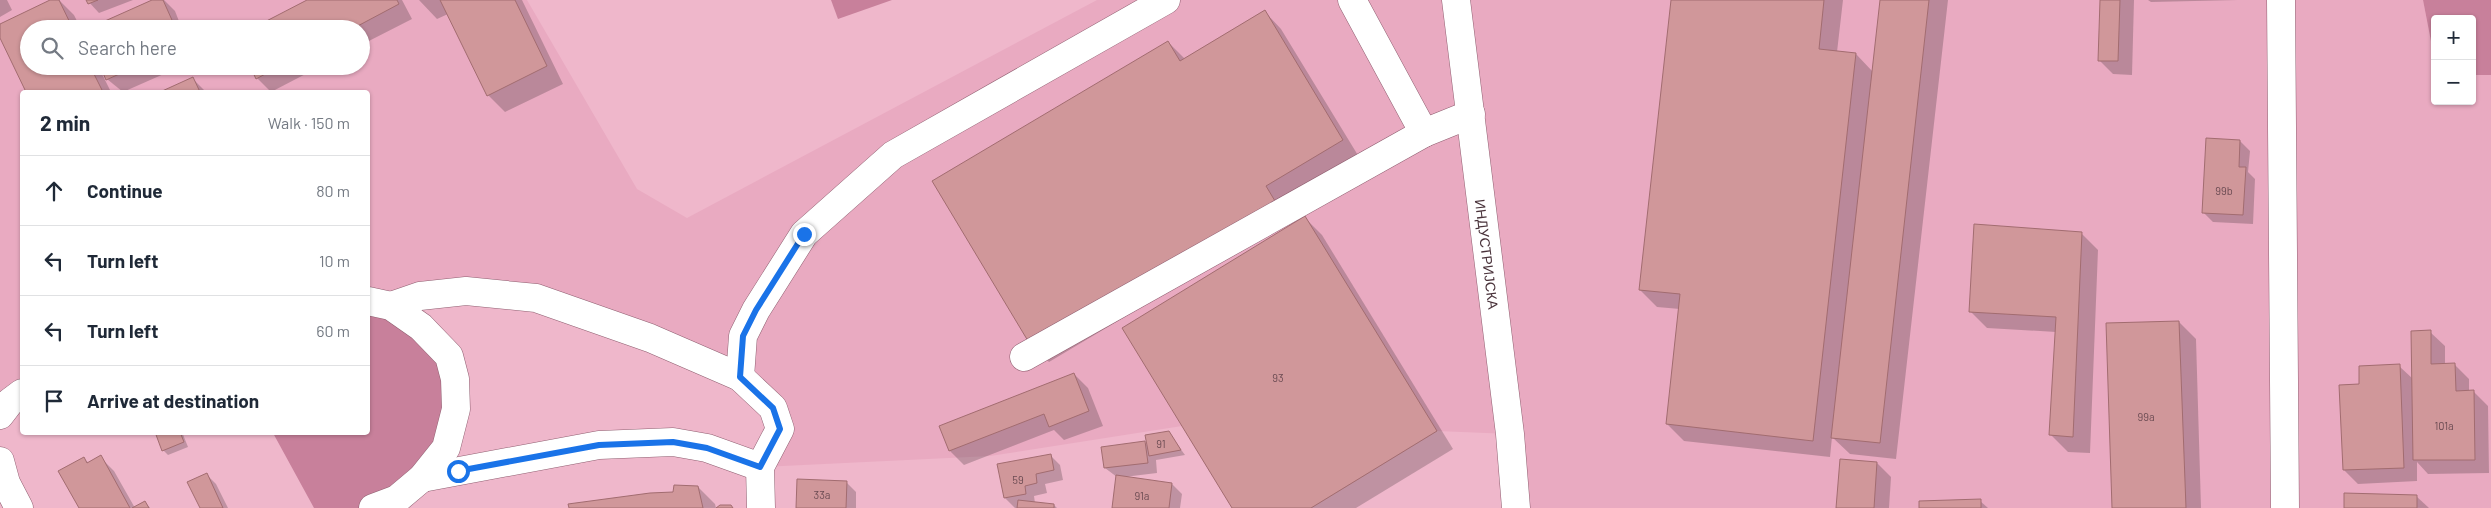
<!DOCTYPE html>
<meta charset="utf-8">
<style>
:root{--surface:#fff;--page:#f2f2f3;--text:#1f2937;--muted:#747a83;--line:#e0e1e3}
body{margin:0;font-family:Barlow,sans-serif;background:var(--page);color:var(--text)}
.controls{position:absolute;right:15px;top:15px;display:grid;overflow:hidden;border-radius:5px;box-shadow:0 1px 4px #0004}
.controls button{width:45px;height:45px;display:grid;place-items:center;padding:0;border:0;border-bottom:1px solid var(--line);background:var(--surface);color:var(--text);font:25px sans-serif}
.stop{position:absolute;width:15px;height:15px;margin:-11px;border:4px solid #1a73e8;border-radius:50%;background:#fff}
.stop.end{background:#1a73e8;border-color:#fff;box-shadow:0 1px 5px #0008}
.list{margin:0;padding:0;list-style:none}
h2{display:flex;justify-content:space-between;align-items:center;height:65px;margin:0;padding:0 20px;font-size:21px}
h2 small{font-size:16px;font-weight:400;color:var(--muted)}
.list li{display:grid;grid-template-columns:32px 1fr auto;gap:15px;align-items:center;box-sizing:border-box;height:70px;padding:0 20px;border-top:1px solid var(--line)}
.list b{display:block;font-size:19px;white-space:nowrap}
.list em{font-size:16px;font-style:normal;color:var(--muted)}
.icon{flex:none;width:28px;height:28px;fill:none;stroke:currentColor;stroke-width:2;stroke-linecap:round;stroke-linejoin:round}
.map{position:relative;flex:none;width:2491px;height:508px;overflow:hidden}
.search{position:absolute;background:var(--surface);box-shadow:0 1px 4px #0004;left:20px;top:20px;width:350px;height:55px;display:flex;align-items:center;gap:12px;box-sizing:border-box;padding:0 18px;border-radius:28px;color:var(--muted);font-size:19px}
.panel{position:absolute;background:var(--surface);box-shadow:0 1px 4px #0004;left:20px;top:90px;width:350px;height:345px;border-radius:5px}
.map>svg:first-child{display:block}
.built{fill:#e9aac1;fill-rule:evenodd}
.green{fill:#c8809b}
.shadow{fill:#0003}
.building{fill:#d0979a;stroke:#a26c70}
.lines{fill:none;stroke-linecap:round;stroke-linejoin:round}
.minor-casing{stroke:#905f71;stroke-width:29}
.minor{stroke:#fff;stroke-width:28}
.route{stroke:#1a73e8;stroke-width:6}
.labels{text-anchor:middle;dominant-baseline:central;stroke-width:5;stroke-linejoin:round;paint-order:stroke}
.number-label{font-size:11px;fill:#6c4c53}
.street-label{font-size:14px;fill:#4a333b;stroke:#efb7cb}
</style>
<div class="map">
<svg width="2491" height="508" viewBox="0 0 2491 508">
<rect width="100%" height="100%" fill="#efb7cb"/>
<path class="built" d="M0 0H527L637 189 687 218 1097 0H2423L2435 62V101H2472V75H2491V508H1516L1510 434 1437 431 1311 508H1232L1182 426 990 456 760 467 780 429 740 377 536 298 368 301V92H22V393L0 408ZM29 29H361V66H29Z"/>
<g class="green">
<path d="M831 0H892L838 19Z"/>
<path d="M2423 0H2491V75H2472V19H2435V62Z"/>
<path d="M368 301 449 356 446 448 373 508H314L273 433 368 432Z"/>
</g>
<g class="shadow">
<path d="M0 0H7L12 10 0 17Z"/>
<path d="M53 0H59L74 15 81 29H29V66H98L111 92H27L0 35V25Z"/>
<path d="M87 0H133L99 13Z"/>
<path d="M155 0H164L175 11 182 29H90Z"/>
<path d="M309 0H402L412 19 361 45V29H254Z"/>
<path d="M419 0H522L563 84 505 112 488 95 448 14 437 19Z"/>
<path d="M1672 0H1843L1837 52 1856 54 1873 72 1881 0H1948L1896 459 1850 454 1832 437 1830 457 1684 441 1667 424 1680 309 1657 307 1640 290Z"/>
<path d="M2101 0H2134L2132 75 2113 74 2099 60Z"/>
<path d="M2148 0H2238L2151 2Z"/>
<path d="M1265 12 1281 29 1359 157 1291 218 1049 362 1032 345 1168 42 1185 59Z"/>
<path d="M101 66H182L123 92 107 79Z"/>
<path d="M251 66H321L271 92 257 78Z"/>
<path d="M193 79 206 92H163Z"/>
<path d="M2240 141 2250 151 2248 172 2255 179 2253 224 2213 222 2203 212Z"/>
<path d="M1305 218 1322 235 1453 449 1356 508H1233Z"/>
<path d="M2081 233 2098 250 2090 453 2068 452 2051 435 2056 332 1987 328 1970 311Z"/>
<path d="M2179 322 2196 339 2201 508H2113Z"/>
<path d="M2430 332 2445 346V365H2455L2469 379V392H2474L2488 406 2489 473 2428 474 2417 462V481L2358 484 2344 470 2361 385 2399 366 2413 379Z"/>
<path d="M1074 374 1088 388 1103 426 1064 440 1054 430 964 465 950 451 941 427Z"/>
<path d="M156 432H182L188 447 168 455 163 450Z"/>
<path d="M1168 432 1185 455 1156 460 1157 473 1124 477 1172 484 1182 494 1180 508H1114L1117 477 1105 468 1145 443 1148 446Z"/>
<path d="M1050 455 1060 465 1063 480 1045 484 1047 493 1034 496 1035 503 1054 505 1057 508H1015L1005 498Z"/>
<path d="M100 457 114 471 135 508 145 502 150 508H80L84 459 89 463Z"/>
<path d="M1877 463 1891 477 1889 508H1838Z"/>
<path d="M206 474 216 484 228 508H201Z"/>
<path d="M846 482 856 492V508H797Z"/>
<path d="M698 487 715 504 716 508H570L674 493Z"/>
<path d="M2416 496 2429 508H2345Z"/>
<path d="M1980 501 1988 508H1920Z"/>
</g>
<g class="building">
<path d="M50 0H59L73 29H29V66H90L103 92H26L0 38V24Z"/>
<path d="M86 0H98L88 4Z"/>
<path d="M152 0H163L176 29H87Z"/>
<path d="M307 0H397L399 4 352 29H251Z"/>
<path d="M440 0H515L547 66 487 96Z"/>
<path d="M1671 0H1824L1819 49 1856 53 1813 441 1666 424 1680 294 1639 290Z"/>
<path d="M1880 0H1929L1880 443 1831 438Z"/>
<path d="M2100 0H2120L2118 61H2098Z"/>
<path d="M1265 10 1343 140 1266 186 1275 201 1031 346 932 181 1168 41 1180 61Z"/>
<path d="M100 66H137L106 80Z"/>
<path d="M250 66H280L256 79Z"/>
<path d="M193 77 200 92H160Z"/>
<path d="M2206 138 2240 140 2239 167H2246L2243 215 2202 213Z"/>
<path d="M1305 216 1437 431 1311 508H1232L1122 328Z"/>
<path d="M1974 224 2082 232 2073 437 2049 435 2056 317 1969 312Z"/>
<path d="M2179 321 2186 508H2112L2106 323Z"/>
<path d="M2431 330V364L2455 363 2456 391 2474 390 2475 460H2413L2411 331Z"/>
<path d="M2400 364 2404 468 2343 470 2339 385 2359 384V366Z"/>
<path d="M1074 373 1089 411 1049 427 1044 414 949 451 939 426Z"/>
<path d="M1169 431 1181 450 1149 456 1145 435Z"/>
<path d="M155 432H180L184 442 162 451Z"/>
<path d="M1145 441 1148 463 1104 468 1101 447Z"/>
<path d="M1051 454 1054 470 1036 474 1037 483 1025 486 1026 494 1004 498 997 464Z"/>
<path d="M101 455 130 508H79L58 471 84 457 87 463Z"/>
<path d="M1840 459 1877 462 1874 508H1836Z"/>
<path d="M207 473 223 508H200L187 482Z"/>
<path d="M1116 475 1172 483 1169 508H1112Z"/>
<path d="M797 479 847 481 846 508H796Z"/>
<path d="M674 485 698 486 703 508H569L568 504 650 493 673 492Z"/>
<path d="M2344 493 2417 495V508H2344Z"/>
<path d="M1981 499V508H1919V501Z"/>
<path d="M1018 500 1054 504V508H1017Z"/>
<path d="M145 501 149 508H132Z"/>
<path d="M720 505H731L733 508H716Z"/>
</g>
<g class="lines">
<defs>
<g id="minor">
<path id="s1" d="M1456 0 1510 434 1516 508"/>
<path d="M2281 0 2285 508"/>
<path d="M1424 133 1471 114"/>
<path d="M368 301 391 306 421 327 449 356 455 379 456 409 446 448 422 478 397 499 373 508"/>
<path d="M391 306 420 296 466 291 536 298 650 338 740 377 773 408 780 429 760 467 761 508"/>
<path d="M1024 357 1424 133 1352 0"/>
<path d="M740 377 743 336 756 310 804 234 893 155 1166 0"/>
<path d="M0 415 10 402 22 393"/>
<path d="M0 461 6 483 19 508"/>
<path d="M422 478 599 445 673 442 707 448 760 467"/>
</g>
</defs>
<use href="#minor" class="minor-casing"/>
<use href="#minor" class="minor"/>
</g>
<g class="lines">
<path class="route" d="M458 471 599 445 673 442 707 448 760 467 780 429 773 408 740 377 743 336 756 310 804 234"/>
</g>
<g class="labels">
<g class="number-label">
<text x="2224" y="190">99b</text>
<text x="1278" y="377">93</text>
<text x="2146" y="416">99a</text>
<text x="2444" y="425">101a</text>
<text x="1161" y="443">91</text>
<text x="1018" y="479">59</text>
<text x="822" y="494">33a</text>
<text x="1142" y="495">91a</text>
</g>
<g class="street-label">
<text stroke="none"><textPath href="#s1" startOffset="256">ИНДУСТРИЈСКА</textPath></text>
</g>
</g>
</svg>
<div class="controls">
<button>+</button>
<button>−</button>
</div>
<div class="stop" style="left:458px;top:471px"></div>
<div class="stop end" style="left:804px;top:234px"></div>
<div class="search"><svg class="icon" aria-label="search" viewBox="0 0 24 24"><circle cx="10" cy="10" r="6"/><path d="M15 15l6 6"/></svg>Search here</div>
<section class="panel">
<h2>2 min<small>Walk · 150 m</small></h2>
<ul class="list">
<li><svg class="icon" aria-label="ahead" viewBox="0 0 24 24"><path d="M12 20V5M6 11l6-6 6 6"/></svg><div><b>Continue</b></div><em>80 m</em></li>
<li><svg class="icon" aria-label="left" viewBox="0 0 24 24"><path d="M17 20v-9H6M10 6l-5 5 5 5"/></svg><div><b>Turn left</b></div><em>10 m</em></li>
<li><svg class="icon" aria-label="left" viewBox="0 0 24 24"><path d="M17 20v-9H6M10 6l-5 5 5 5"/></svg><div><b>Turn left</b></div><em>60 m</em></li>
<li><svg class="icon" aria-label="arrive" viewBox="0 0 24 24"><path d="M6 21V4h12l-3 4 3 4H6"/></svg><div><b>Arrive at destination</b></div></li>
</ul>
</section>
</div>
